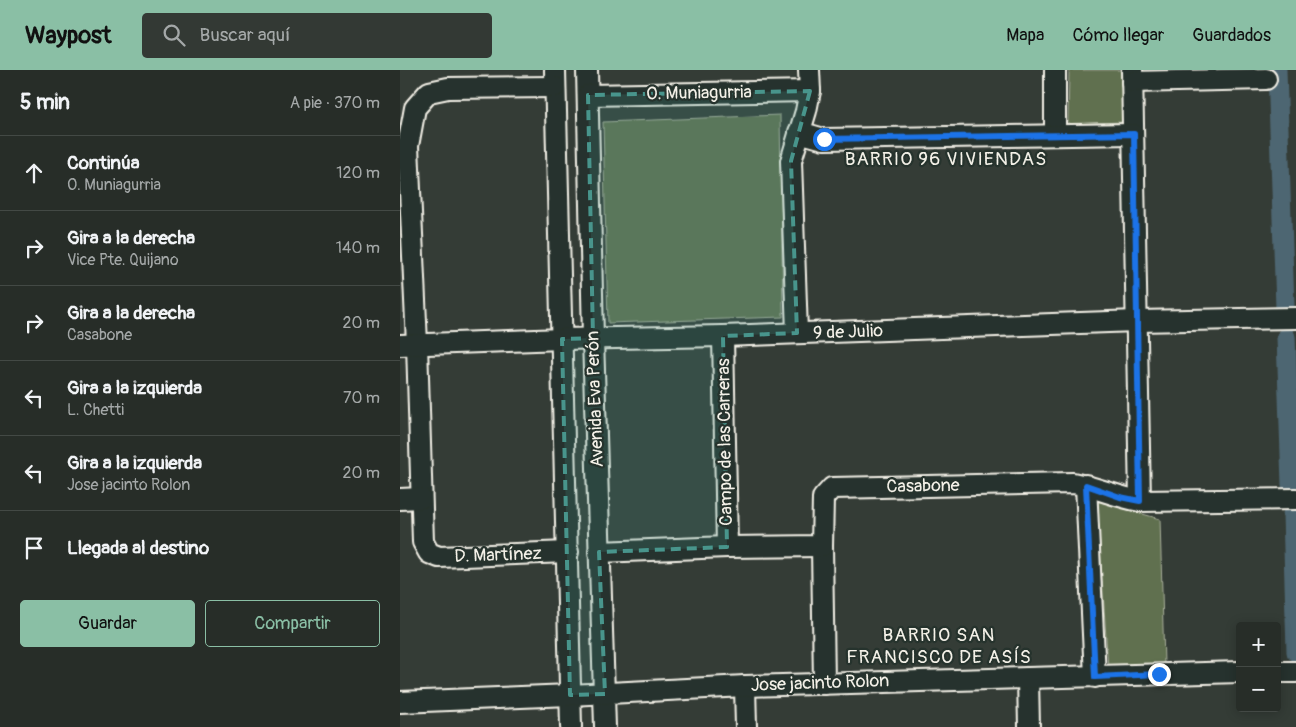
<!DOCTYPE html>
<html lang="es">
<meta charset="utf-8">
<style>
:root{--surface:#272d28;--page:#333934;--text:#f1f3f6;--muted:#a4a8a8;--line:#434945;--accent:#8abfa5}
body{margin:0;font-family:Pangolin,sans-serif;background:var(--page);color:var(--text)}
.controls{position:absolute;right:15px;bottom:15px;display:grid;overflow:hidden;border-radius:5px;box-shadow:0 2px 12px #0003}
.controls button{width:45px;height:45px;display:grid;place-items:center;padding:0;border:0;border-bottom:1px solid var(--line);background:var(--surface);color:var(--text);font:25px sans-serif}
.stop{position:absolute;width:15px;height:15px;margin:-11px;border:4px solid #1a73e8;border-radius:50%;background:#fff}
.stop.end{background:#1a73e8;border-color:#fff;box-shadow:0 1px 5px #0008}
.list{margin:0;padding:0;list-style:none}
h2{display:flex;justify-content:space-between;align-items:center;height:65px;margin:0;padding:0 20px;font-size:21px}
h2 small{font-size:16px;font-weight:400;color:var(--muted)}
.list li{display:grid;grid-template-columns:32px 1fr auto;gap:15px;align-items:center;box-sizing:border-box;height:75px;padding:0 20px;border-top:1px solid var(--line)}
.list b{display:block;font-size:19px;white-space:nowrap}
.list p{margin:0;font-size:16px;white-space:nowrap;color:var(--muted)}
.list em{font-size:16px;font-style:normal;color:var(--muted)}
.actions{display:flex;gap:10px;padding:15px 20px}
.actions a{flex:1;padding:11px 0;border:1px solid var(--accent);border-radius:5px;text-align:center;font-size:18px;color:var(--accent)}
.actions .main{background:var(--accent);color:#111}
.icon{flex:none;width:28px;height:28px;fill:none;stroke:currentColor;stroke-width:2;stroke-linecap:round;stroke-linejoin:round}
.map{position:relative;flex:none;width:896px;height:657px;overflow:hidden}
header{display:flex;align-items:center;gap:30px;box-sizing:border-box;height:70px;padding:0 25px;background:var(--accent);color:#111}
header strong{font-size:24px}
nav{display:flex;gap:28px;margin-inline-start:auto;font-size:18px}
.search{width:350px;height:45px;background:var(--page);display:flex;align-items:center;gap:12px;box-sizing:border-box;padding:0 18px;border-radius:5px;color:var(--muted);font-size:19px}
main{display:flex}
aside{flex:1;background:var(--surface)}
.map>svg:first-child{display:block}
.green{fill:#606f50;stroke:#aab09c}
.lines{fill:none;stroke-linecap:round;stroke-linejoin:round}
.canal{stroke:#4e6672;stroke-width:19}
.minor-casing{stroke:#f4f1e8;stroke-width:24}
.minor{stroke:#26332d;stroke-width:20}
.route{stroke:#1a73e8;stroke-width:6}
.marked{fill:#48958c;fill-opacity:0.2;stroke:#48958c;stroke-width:4;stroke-dasharray:10 6;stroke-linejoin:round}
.labels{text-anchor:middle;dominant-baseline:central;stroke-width:4.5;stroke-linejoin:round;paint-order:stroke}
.street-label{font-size:18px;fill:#f4f1e8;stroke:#26332d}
.neighbourhood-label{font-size:19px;letter-spacing:1px;fill:#f4f1e8;stroke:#26332d}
</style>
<header>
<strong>Waypost</strong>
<div class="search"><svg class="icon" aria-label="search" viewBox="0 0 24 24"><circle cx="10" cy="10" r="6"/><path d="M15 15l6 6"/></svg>Buscar aquí</div>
<nav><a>Mapa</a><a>Cómo llegar</a><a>Guardados</a></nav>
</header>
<main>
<aside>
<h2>5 min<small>A pie · 370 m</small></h2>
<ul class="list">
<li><svg class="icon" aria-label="ahead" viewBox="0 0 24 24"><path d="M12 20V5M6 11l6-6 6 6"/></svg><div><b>Continúa</b><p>O. Muniagurria</p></div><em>120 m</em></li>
<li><svg class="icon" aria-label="right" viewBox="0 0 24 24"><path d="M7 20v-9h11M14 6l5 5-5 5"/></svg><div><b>Gira a la derecha</b><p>Vice Pte. Quijano</p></div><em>140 m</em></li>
<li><svg class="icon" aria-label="right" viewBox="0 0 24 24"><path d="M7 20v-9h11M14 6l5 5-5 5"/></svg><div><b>Gira a la derecha</b><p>Casabone</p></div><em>20 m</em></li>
<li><svg class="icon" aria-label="left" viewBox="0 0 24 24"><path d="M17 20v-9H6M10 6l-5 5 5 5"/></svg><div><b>Gira a la izquierda</b><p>L. Chetti</p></div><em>70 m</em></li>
<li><svg class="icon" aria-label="left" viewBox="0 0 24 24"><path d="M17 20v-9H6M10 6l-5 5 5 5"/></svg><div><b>Gira a la izquierda</b><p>Jose jacinto Rolon</p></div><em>20 m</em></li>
<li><svg class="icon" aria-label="arrive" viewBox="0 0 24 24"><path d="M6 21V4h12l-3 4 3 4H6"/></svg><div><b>Llegada al destino</b></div></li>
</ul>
<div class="actions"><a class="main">Guardar</a><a>Compartir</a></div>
</aside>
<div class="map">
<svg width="896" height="657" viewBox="0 0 896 657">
<rect width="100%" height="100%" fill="#343c36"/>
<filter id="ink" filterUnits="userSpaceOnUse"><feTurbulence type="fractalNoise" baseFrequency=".02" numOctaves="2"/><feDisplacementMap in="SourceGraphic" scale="10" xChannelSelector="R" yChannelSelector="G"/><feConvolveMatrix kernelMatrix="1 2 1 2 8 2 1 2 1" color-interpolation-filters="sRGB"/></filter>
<g filter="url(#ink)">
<g class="green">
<path d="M669 0H722L724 52 668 54Z"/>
<path d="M380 45 383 247 208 253 203 52Z"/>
<path d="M697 431 760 449 764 594 708 598Z"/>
</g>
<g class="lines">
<g class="canal">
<path d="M877 0 885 238"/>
<path d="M886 267 891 415"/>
<path d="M892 444 896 582"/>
</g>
<defs>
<g id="minor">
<path d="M155 0 171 657"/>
<path d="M187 0 193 268 205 657"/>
<path d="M655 0V65"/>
<path d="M732 0 740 431"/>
<path d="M732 12 866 9"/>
<path d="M155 17 48 18 29 22 15 38 8 76 17 274 23 472 29 483 39 487 168 482"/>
<path d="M188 25 410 21"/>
<path d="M399 62 424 69 733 64"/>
<path d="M397 263 391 91 406 41 410 21 409 0"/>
<path d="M323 266 327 477"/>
<path d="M0 275 162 269 323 266 737 251 896 248"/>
<path d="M686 415 695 607"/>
<path d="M0 429 21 428"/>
<path d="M422 476 424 614"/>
<path d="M199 482 327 477 422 476 423 428 432 418 673 413C696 417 717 427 740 431L896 429"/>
<path d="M877 602H896"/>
<path d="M628 608 629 657"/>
<path d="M345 616 346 657"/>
<path d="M0 632 170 625 345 616 840 602"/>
</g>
</defs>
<use href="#minor" class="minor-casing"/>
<use href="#minor" class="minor"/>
</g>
</g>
<g class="lines" filter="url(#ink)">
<path class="route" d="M424 69 734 64 740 431 720 427 686 415 695 607 759 604"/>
</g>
<path class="marked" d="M410 21 391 91 397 263 323 266 327 477 199 482 205 624 170 625 162 269 193 268 188 25Z"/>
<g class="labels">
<g class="street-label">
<text transform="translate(299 23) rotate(-1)">O. Muniagurria</text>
<text transform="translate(448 262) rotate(-2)">9 de Julio</text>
<text transform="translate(195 329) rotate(-92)">Avenida Eva Perón</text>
<text transform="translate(325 372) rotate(-91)">Campo de las Carreras</text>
<text transform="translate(523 416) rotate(-1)">Casabone</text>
<text transform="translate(98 485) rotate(-2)">D. Martínez</text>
<text transform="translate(420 613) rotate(-2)">Jose jacinto Rolon</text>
</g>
<g class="neighbourhood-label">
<text x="546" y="89">BARRIO 96 VIVIENDAS</text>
<text x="539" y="565">BARRIO SAN<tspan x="539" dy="22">FRANCISCO DE ASÍS</tspan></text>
</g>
</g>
</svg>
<div class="controls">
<button>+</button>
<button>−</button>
</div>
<div class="stop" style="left:424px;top:69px"></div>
<div class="stop end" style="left:759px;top:604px"></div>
</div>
</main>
